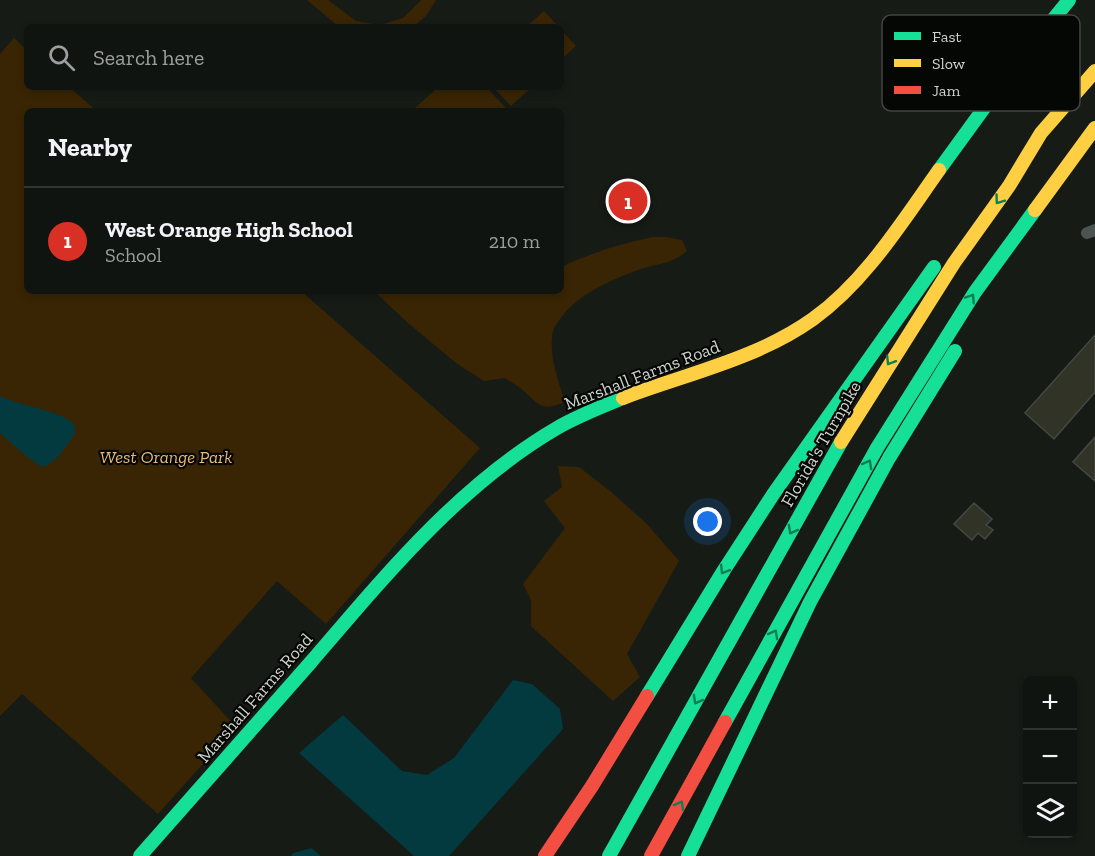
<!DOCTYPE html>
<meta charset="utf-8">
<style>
:root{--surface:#101410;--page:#191d19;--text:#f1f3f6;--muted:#9c9e9f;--line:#303330;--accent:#d93025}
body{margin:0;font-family:"Zilla Slab",serif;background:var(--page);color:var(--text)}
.controls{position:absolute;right:18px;bottom:18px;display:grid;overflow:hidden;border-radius:9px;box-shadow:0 3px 9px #0003}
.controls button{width:54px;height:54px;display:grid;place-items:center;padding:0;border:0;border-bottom:2px solid var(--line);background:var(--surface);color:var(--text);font:30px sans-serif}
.you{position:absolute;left:708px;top:522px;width:21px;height:21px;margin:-15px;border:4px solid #fff;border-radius:50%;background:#1a73e8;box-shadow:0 0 0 9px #1a73e833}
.badge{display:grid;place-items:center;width:39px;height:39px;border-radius:50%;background:var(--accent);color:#fff;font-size:20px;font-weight:700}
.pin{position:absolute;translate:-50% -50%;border:3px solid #fff;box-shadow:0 2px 6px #0006}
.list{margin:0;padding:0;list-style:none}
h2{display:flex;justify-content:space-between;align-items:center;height:78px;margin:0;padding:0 24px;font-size:26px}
h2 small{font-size:20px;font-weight:400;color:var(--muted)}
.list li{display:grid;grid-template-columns:39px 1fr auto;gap:18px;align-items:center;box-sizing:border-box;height:108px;padding:0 24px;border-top:2px solid var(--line)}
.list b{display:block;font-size:22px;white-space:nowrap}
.list p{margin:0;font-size:20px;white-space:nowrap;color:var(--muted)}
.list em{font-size:20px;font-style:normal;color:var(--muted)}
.icon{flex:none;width:33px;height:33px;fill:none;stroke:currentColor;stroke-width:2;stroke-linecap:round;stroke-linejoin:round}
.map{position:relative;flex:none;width:1095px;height:856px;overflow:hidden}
.search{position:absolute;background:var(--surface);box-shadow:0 3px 9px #0003;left:24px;top:24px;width:540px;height:66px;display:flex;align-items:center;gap:15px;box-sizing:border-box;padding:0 21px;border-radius:9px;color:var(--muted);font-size:22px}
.panel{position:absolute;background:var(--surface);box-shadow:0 3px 9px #0003;left:24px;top:108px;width:540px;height:186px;border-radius:9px}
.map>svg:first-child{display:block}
.green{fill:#392503}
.water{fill:#023a3f}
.building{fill:#303326;stroke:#454842;stroke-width:1.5}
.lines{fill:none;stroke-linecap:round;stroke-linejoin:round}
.street{stroke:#4c5451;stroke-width:12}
.fast{stroke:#16e098;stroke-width:14}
.slow{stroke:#ffcf43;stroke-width:14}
.jam{stroke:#f24e42;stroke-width:14}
.oneway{stroke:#0e7e55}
.labels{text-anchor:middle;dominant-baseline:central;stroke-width:4.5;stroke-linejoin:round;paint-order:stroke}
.street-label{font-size:18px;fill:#ced4cc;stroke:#040704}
.park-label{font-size:18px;font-style:italic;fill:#e9b876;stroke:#040704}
.key{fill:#040704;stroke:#414440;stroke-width:1.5}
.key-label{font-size:16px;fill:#ced4cc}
</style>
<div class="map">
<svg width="1095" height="856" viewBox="0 0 1095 856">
<rect width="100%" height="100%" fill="#161b16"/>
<g class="green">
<path d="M307 0H328L356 21 380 25 403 18 421 0H436L426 16 413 27H339Z"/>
<path d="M544 11 559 27H526Z"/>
<path d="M561 30 576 46 561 60Z"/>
<path d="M14 38 27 50V87H69L97 111H27V291H301L480 448 326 624 277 581 191 678 236 727 158 814 22 694 0 716V54Z"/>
<path d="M438 87H486L506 108 503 111H412Z"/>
<path d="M493 87H532L511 106Z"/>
<path d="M652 237H666L682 240 687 251C672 264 659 263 641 269 611 280 579 293 560 319 557 323 554 327 553 331 548 354 558 380 565 402 543 411 541 407 525 392 519 386 511 382 505 378L484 381 456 363 408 323 374 291H561V267C591 253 620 244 652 237Z"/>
<path d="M558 466 579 467 610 491 646 523 679 561 627 654 640 677 613 701 531 626V600L523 584 565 528 544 501 562 487Z"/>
</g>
<g class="water">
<path d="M0 396C16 405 67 412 74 425 78 432 73 437 69 442 62 452 55 463 42 467L26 456 0 433Z"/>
<path d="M513 680 532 684 560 709 563 729 449 856H414L299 753 343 715 402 771 427 775 454 758Z"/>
<path d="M311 848 321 856H291L293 853Z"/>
</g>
<g class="building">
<path d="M1095 335V392L1054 439 1025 413Z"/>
<path d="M1095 437V481L1073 462Z"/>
<path d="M974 503 992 519 986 525 993 530 985 539 978 533 972 540 954 524Z"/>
</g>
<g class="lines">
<path class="street" d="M1087 233 1095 230"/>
<g class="fast">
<path d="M939 170 1011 71 1069 0"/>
<path d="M647 696 724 570 774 493 934 267"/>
<path d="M725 722 877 448 975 292 1035 210"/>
<path d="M140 856C197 791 254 727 311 662 384 577 459 485 557 428 578 416 601 407 623 398"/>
<path d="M609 856 841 442"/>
<path d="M688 856 810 602 889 458 955 351"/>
</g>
<g class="slow">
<path d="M1035 210 1095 128"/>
<path d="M623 398C686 374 757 359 813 319 865 282 902 222 939 170"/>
<path d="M841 442 954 263 1009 186 1041 133 1095 71"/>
</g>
<g class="jam">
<path d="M545 856 592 786 647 696"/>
<path d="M651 856 725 722"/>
</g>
</g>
<defs><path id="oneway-chevron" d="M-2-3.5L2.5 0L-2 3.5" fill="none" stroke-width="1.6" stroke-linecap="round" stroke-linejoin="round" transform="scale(1.5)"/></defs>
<g class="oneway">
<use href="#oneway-chevron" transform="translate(999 200) rotate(126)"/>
<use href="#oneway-chevron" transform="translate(971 298) rotate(-57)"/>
<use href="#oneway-chevron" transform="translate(890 361) rotate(122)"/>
<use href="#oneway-chevron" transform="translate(868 464) rotate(-61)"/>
<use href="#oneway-chevron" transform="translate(792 530) rotate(119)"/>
<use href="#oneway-chevron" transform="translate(724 570) rotate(122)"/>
<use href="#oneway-chevron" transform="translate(774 634) rotate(-61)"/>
<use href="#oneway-chevron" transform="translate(697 700) rotate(119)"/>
<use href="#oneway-chevron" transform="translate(680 805) rotate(-61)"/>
</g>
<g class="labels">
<g class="street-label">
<text transform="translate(642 375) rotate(-21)">Marshall Farms Road</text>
<text transform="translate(821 444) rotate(-60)">Florida's Turnpike</text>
<text transform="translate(255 698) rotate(-49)">Marshall Farms Road</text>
</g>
<g class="park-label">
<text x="166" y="457">West Orange Park</text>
</g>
</g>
<rect x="882" y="15" width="198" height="96" rx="9" class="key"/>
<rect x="894" y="32" width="27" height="8" fill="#16e098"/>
<rect x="894" y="59" width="27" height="8" fill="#ffcf43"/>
<rect x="894" y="86" width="27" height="8" fill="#f24e42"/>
<g class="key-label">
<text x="932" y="42">Fast</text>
<text x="932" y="69">Slow</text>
<text x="932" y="96">Jam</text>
</g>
</svg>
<div class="controls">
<button>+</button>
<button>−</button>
<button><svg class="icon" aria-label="layers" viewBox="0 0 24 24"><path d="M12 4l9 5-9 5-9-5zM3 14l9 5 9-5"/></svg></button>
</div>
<div class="you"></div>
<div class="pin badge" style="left:628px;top:201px">1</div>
<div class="search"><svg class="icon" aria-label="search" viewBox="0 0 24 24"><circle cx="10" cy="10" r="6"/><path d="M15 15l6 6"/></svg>Search here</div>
<section class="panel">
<h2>Nearby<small></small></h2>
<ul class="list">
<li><span class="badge">1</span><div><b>West Orange High School</b><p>School</p></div><em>210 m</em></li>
</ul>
</section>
</div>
